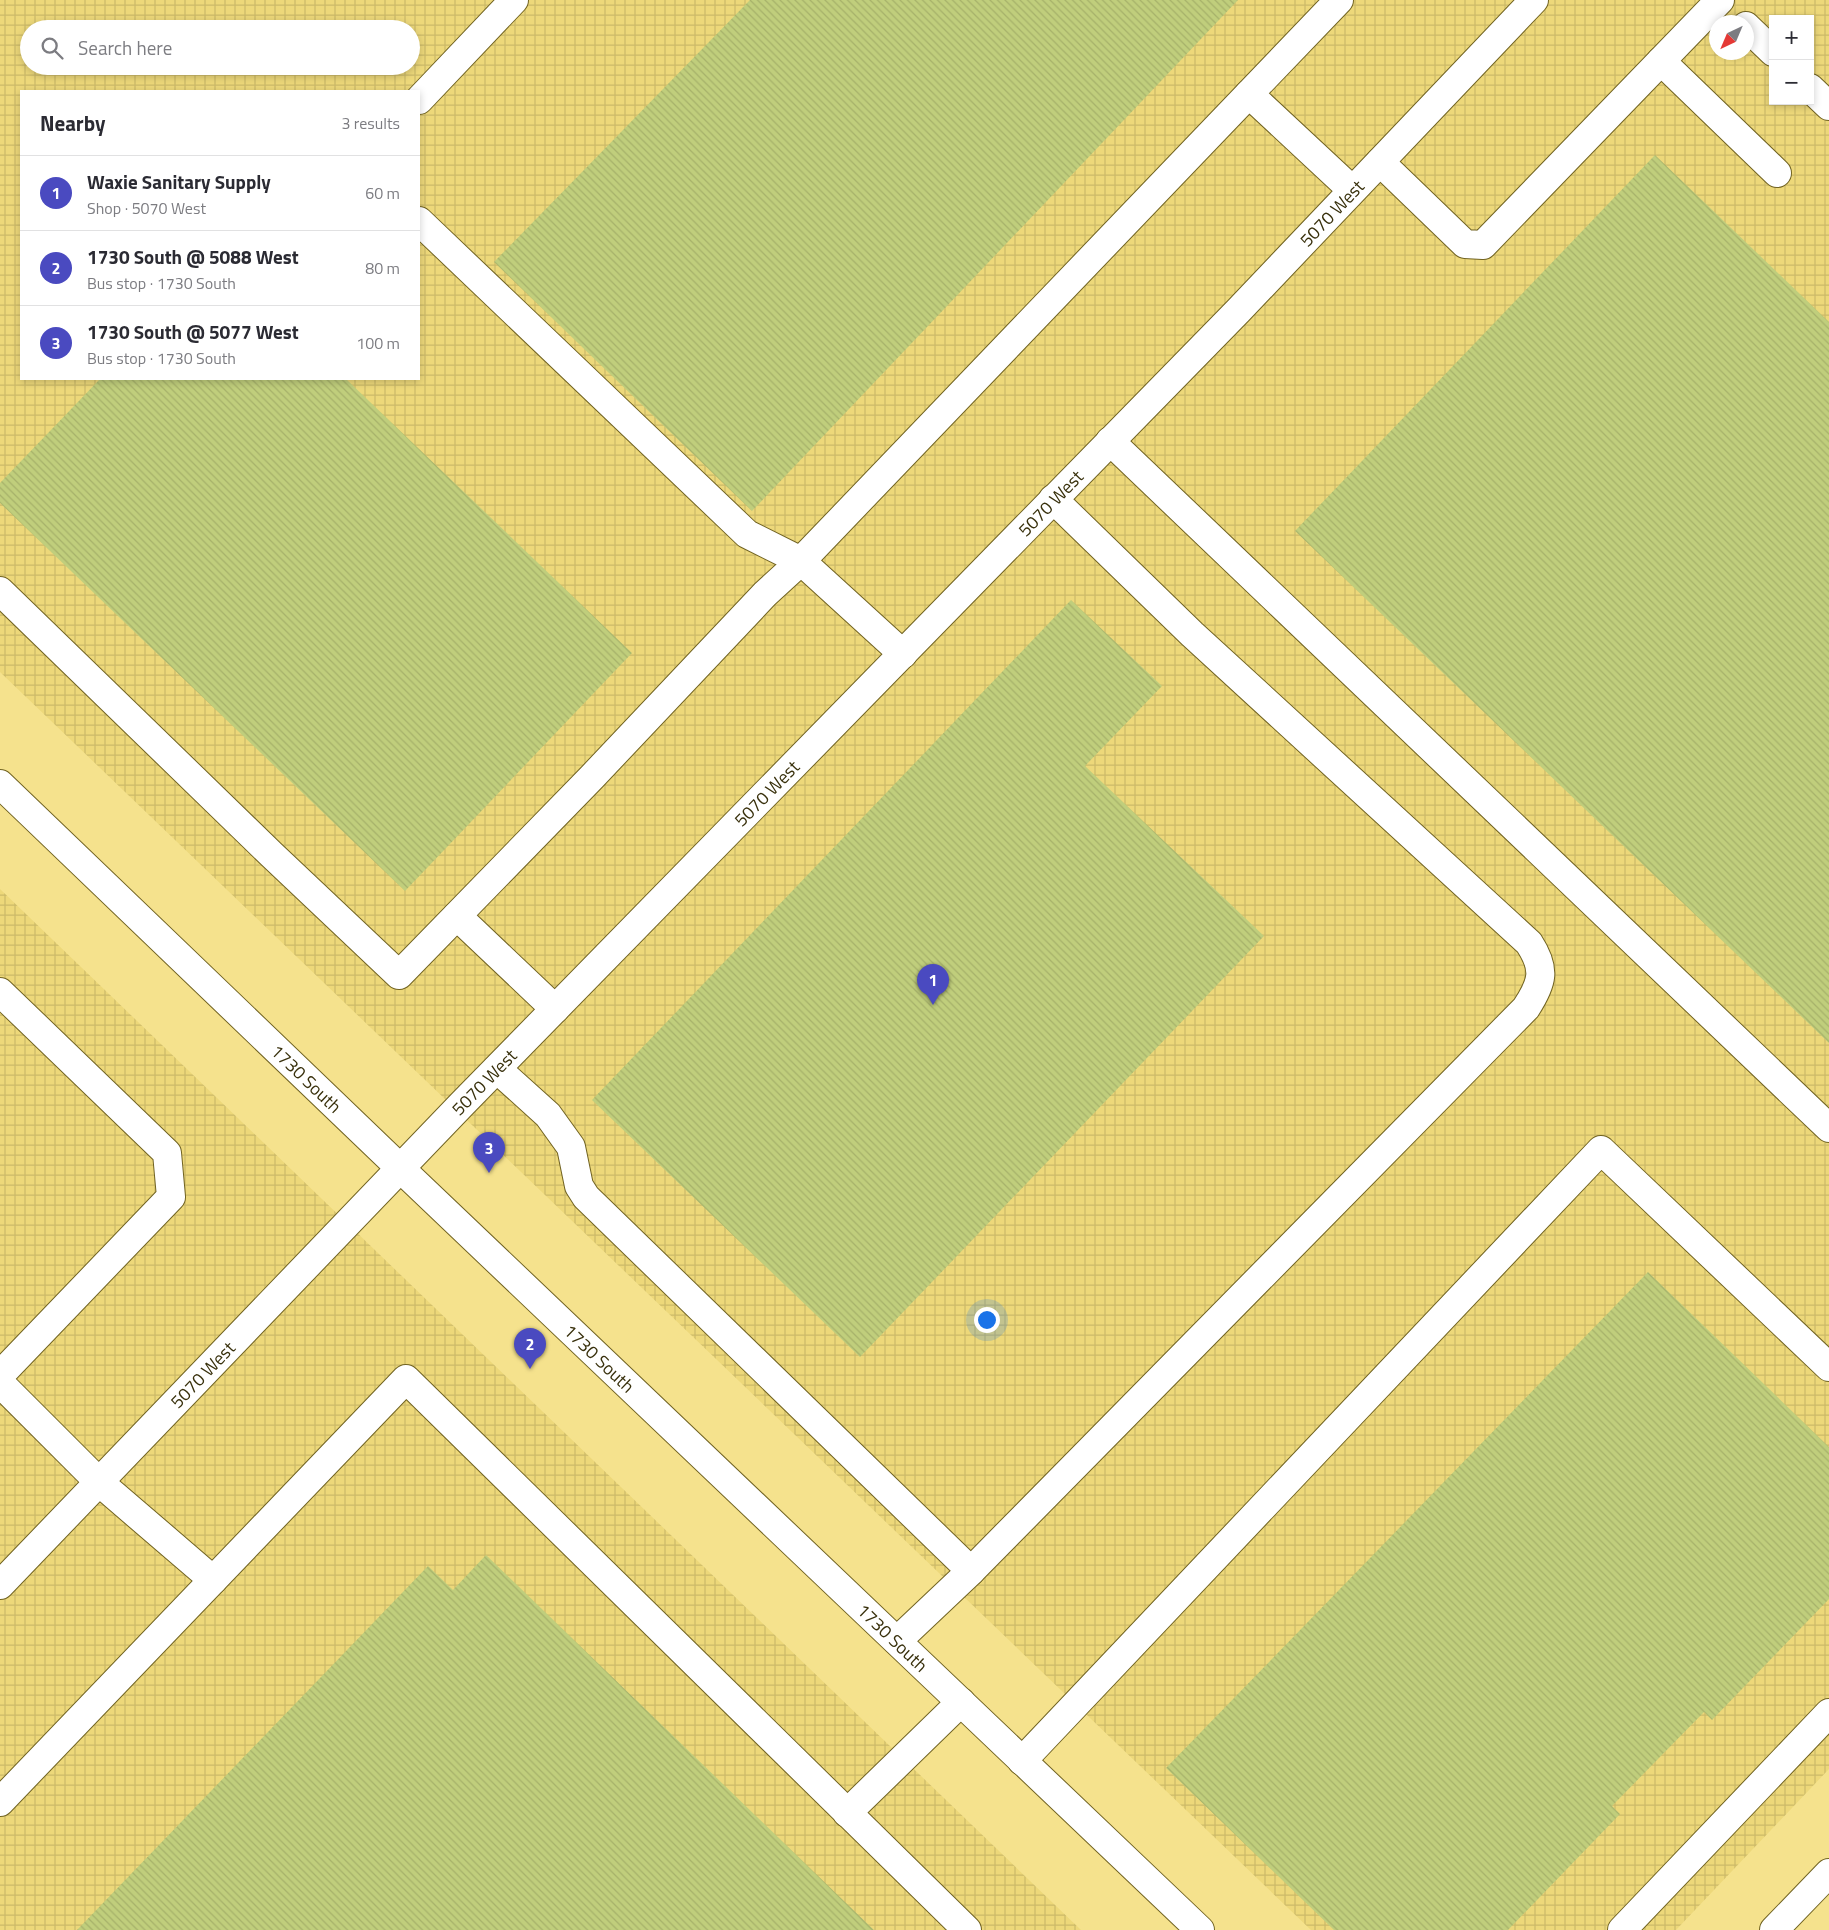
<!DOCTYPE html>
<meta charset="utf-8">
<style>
:root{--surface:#fff;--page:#f2f2f3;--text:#2b2b33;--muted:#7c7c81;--line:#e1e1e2;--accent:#4a4ac0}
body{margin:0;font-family:"Titillium Web",sans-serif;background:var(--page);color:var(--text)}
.controls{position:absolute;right:15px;top:15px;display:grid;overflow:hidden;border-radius:0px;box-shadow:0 2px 8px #0003}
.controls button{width:45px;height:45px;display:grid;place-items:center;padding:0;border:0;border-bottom:1px solid var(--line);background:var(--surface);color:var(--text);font:25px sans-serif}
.compass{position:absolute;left:1709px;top:15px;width:45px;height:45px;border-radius:50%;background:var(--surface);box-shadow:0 2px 8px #0003;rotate:224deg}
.you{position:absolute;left:986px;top:1319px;width:18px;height:18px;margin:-12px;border:4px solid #fff;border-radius:50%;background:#1a73e8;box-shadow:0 0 0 8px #1a73e833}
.badge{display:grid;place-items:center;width:32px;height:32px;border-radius:50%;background:var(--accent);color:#fff;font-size:16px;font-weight:700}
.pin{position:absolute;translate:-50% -41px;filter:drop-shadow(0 1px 2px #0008)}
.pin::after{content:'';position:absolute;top:26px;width:18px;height:15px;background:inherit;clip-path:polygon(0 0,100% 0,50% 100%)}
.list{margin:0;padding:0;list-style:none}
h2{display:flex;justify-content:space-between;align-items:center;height:65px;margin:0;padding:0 20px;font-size:21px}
h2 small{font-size:16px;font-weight:400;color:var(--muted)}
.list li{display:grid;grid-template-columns:32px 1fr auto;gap:15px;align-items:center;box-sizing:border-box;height:75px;padding:0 20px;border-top:1px solid var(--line)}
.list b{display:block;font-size:19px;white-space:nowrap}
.list p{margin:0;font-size:16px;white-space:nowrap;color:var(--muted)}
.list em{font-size:16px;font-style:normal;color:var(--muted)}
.icon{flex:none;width:28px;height:28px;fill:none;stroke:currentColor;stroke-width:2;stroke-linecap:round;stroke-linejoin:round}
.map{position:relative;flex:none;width:1829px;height:1930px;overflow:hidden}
.search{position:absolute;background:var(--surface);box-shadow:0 2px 8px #0003;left:20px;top:20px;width:400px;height:55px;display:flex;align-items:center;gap:12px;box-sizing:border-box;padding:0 18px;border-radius:28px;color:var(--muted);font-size:19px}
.panel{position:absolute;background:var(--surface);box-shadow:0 2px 8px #0003;left:20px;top:90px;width:400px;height:290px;border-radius:0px}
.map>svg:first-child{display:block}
.industrial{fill:url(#industrial-grid);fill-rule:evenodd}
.building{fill:url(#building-back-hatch)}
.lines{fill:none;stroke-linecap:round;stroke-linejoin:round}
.minor-casing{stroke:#716322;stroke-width:30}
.minor{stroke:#fff;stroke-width:28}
.labels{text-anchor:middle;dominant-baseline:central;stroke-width:4;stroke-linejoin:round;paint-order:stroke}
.street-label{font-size:18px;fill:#39310d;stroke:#feefad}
</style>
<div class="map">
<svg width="1829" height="1930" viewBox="0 0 1829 1930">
<defs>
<pattern id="industrial-grid" width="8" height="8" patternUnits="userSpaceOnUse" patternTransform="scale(1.25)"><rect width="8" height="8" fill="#edd87a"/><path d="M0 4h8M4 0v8" fill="none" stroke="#ccba68"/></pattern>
<pattern id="building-back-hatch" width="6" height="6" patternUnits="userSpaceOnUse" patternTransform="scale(1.25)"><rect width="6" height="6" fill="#c0ce7c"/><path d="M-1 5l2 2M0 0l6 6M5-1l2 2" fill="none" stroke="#a6b16a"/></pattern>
</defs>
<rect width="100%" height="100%" fill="#f5e28d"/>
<g class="industrial">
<path d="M0 0H1829V1769L1676 1930H1311L0 672ZM1773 19H1810V101H1773ZM1716 22H1746V52H1716ZM29 29H411V66H29ZM21 91H419V379H21Z"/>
<path d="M0 889 1081 1930H0Z"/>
</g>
<g class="building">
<path d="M750 0H1238L752 511 494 262Z"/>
<path d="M1655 155 1829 322V1043L1295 531Z"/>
<path d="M100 379H346L632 653 405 891 0 503V483Z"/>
<path d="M1071 600 1162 686 1085 766 1264 936 860 1357 592 1100Z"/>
<path d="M1648 1272 1829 1447V1599L1712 1720 1704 1712 1612 1806 1620 1814 1508 1930H1334L1166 1768Z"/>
<path d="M486 1555 874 1930H77L428 1566 453 1590Z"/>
</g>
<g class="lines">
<defs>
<g id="minor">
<path d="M1746 26 1773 52"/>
<path d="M1661 61 1777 173"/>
<path d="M1810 88 1829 106"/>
<path d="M1249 94 1352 190"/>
<path d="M419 100 514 0"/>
<path d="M1380 162 1465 244 1483 245 1720 0"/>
<path d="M419 221 747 534 801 561 903 654"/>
<path d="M1110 441 1829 1128"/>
<path d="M0 591 271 854 399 975 592 777 765 594 801 561 1339 0"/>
<path id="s1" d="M0 784 400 1168 1200 1930"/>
<path d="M457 916 555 1009"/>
<path d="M0 992 167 1153 171 1197 0 1375"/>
<path d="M497 1069 548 1115 571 1147 579 1186 586 1197 971 1571 897 1641"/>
<path d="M0 1383 99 1482 213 1580"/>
<path d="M971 1571 1526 1008C1543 982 1546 969 1529 943L1192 634 1053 499"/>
<path id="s2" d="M0 1585 462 1104 1238 311 1534 0"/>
<path d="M1022 1761 1601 1150 1829 1367"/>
<path d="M0 1802 406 1379 967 1930"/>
<path d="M847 1813 961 1702"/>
<path d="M1622 1930 1829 1713"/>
<path d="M1774 1930 1829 1873"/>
</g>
</defs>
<use href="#minor" class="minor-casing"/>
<use href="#minor" class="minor"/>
</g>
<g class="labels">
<g class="street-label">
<text stroke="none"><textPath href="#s2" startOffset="1912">5070 West</textPath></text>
<text stroke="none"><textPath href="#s2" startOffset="1508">5070 West</textPath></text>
<text stroke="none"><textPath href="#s2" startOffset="1102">5070 West</textPath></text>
<text stroke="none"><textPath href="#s1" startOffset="425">1730 South</textPath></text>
<text stroke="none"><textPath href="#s2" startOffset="698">5070 West</textPath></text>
<text stroke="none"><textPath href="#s1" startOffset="830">1730 South</textPath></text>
<text stroke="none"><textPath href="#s2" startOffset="292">5070 West</textPath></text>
<text stroke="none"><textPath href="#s1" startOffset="1235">1730 South</textPath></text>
</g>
</g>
</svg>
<div class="controls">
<button>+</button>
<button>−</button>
</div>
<svg class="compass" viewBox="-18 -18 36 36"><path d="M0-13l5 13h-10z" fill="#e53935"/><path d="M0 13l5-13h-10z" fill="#7c7c81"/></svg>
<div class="you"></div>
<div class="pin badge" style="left:933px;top:1005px">1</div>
<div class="pin badge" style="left:530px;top:1369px">2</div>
<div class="pin badge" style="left:489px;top:1173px">3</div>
<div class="search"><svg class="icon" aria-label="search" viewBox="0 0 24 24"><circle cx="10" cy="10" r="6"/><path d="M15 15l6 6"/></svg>Search here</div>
<section class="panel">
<h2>Nearby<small>3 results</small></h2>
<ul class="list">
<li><span class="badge">1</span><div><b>Waxie Sanitary Supply</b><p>Shop · 5070 West</p></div><em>60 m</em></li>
<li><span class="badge">2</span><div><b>1730 South @ 5088 West</b><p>Bus stop · 1730 South</p></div><em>80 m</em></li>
<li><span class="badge">3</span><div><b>1730 South @ 5077 West</b><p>Bus stop · 1730 South</p></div><em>100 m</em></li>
</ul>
</section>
</div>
